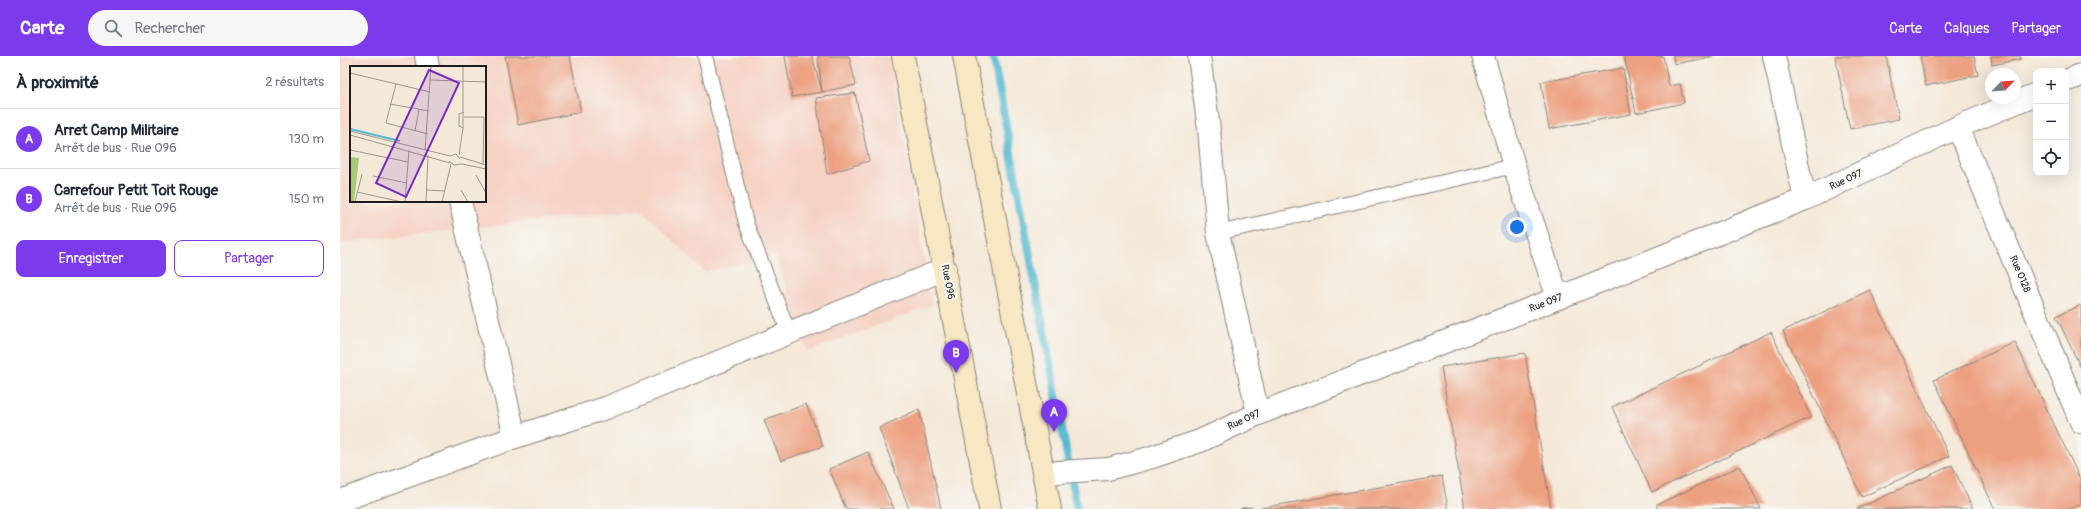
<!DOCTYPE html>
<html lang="fr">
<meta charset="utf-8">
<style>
:root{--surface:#fff;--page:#f6f6f7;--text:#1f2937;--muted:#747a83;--line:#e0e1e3;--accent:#7c3aed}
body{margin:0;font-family:Pangolin,sans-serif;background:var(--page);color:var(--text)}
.controls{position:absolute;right:12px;top:12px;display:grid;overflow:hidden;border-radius:8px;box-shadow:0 4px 16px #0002}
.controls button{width:36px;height:36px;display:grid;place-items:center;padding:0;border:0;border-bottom:1px solid var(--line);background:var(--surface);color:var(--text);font:20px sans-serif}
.compass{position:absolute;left:1645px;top:12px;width:36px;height:36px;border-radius:50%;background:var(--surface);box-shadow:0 4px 16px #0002;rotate:65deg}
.you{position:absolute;left:1177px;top:171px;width:14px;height:14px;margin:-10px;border:3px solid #fff;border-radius:50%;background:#1a73e8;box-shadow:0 0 0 6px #1a73e833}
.badge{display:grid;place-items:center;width:26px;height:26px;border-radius:50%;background:var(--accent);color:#fff;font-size:13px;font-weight:700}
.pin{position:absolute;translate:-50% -33px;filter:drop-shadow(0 1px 2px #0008)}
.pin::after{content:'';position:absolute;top:21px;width:14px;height:12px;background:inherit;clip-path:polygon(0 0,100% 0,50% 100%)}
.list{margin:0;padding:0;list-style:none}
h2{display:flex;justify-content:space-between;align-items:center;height:52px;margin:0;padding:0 16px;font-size:17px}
h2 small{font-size:13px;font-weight:400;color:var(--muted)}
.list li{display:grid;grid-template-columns:26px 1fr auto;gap:12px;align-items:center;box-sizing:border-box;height:60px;padding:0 16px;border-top:1px solid var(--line)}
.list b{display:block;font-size:15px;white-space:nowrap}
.list p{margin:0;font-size:13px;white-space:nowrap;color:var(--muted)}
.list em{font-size:13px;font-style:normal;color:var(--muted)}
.actions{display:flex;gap:8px;padding:12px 16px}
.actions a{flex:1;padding:9px 0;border:1px solid var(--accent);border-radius:8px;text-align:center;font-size:14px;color:var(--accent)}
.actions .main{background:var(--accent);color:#fff}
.icon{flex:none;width:22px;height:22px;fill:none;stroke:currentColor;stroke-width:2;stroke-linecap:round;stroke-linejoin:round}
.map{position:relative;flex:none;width:1741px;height:453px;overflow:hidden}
header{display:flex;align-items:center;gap:24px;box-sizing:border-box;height:56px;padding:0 20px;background:var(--accent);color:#fff}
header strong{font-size:19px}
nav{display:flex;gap:22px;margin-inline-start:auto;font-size:14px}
.search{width:280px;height:36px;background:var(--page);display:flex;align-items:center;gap:10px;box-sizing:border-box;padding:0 14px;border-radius:22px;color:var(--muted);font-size:15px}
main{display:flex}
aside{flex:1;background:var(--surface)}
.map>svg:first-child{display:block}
.built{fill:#f6d2c3;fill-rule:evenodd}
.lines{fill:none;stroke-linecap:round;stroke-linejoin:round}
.stream{stroke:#54bad2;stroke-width:8}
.building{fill:#eda080}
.service-casing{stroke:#88827a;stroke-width:16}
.minor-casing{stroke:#88827a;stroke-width:24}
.secondary-casing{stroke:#88827a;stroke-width:24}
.service{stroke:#fff;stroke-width:14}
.minor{stroke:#fff;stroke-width:22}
.secondary{stroke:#f7e8c3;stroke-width:22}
.labels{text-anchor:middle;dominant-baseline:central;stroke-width:4;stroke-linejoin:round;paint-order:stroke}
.street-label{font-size:10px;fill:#1c1c1c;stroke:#f6f6f2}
.inset-river{fill:none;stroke:#54bad2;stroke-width:2}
.inset-road{fill:none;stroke:#9e978d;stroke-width:1}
.view{fill:#7b2cbf;fill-opacity:0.15;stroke:#7b2cbf;stroke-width:2}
.inset-edge{fill:none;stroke:#1c1c1c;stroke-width:2}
</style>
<header>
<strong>Carte</strong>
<div class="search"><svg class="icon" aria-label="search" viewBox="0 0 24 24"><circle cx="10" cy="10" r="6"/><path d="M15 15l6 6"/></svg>Rechercher</div>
<nav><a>Carte</a><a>Calques</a><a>Partager</a></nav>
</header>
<main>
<aside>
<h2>À proximité<small>2 résultats</small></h2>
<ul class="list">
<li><span class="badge">A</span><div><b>Arret Camp Militaire</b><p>Arrêt de bus · Rue O96</p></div><em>130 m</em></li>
<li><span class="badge">B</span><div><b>Carrefour Petit Toit Rouge</b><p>Arrêt de bus · Rue O96</p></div><em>150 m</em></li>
</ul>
<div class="actions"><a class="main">Enregistrer</a><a>Partager</a></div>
</aside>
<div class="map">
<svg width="1741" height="453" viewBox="0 0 1741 453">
<rect width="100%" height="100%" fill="#f6f6f2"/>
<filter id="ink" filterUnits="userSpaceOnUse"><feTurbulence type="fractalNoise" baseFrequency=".025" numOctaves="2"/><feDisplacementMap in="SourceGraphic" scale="8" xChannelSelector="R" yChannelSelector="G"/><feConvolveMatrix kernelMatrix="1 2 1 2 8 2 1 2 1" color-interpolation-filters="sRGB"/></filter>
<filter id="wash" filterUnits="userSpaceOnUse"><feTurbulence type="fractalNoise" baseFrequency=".012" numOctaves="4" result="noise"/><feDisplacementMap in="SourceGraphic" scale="16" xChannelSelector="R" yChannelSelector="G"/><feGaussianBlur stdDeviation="0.9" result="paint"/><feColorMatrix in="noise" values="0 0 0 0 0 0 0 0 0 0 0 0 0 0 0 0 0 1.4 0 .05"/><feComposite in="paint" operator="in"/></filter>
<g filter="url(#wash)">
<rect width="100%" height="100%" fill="#f4e9d9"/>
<path class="built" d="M0 0H549L592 249 467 296 436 200 364 216 301 153 0 187ZM11 11H145V145H11Z"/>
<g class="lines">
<path class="stream" d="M653 0 737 453"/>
</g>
<g id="blocks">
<g class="building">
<path d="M165 0H230L241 56 178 69Z"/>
<path d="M445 0H472L482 36 452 41Z"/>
<path d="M478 0H509L516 29 482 36Z"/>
<path d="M1284 0H1323L1329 30 1340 28 1344 47 1296 57Z"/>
<path d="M1333 0H1372V1L1334 8Z"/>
<path d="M1495 0H1546L1559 63 1510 73Z"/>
<path d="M1580 0H1634L1638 19 1586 30Z"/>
<path d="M1651 0H1680L1681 3 1652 9Z"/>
<path d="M1283 12 1291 58 1209 73 1201 26Z"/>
<path d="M515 37 529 105 487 118 476 42Z"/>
<path d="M1530 234 1609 400 1522 441 1443 275Z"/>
<path d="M1741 249V312L1716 260Z"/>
<path d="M1431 276 1471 361 1312 436 1272 351Z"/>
<path d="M1675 286 1741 425V448L1730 453H1655L1594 324Z"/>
<path d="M1185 297 1211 453H1125L1101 311Z"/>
<path d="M466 348 483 390 441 405 424 364Z"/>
<path d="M579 353 601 453H569L539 372Z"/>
<path d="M528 396 554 453H506L489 413Z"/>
<path d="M1612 409 1633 453H1517Z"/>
<path d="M1400 410 1421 453H1318L1316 449Z"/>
<path d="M1102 420 1108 453H921V452Z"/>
<path d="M911 451 912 453H901V452Z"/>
</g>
</g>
</g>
<g filter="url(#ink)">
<use href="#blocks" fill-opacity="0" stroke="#88827a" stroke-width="1"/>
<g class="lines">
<defs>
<g id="service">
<path d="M365 0 406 167 449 277"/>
<path d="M878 177 1174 110"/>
</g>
<g id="minor">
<path d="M86 0 88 11"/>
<path d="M859 0 869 73 878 177 918 358"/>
<path d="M1143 0 1174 110 1218 242"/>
<path d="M1434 0 1465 143"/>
<path d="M1726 25 1741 19"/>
<path d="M1618 71 1741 366"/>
<path d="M120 145 175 381"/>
<path d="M704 417 768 413 809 402 860 385 918 358 1218 242 1465 143 1618 71 1696 38"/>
<path d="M0 445 175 381 266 352 605 213"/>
</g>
<g id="secondary">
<path d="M563 0 650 453"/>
<path d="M624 0 710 453"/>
</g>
</defs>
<use href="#service" class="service-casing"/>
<use href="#minor" class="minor-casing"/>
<use href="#secondary" class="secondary-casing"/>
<use href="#service" class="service"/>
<use href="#minor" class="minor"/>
<use href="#secondary" class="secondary"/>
</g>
</g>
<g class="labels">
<g class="street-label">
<text transform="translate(1506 124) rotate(-25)">Rue O97</text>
<text transform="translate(1680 218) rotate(67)">Rue O128</text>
<text transform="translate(608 226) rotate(79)">Rue O96</text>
<text transform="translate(1206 247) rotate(-21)">Rue O97</text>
<text transform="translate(904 364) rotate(-25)">Rue O97</text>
</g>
</g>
<g transform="translate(10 10)">
<rect width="136" height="136" fill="#f4e9d9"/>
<path d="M0 91 9 92 4 136H0Z" fill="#a7cb75"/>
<path class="inset-river" d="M0 63 50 75"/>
<path class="inset-road" d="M0 7 80 26M80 14 136 16M46 18 36 57 78 68M40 38 79 45M114 51H134L133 99M113 62 109 60V48L114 46M0 65 100 90M65 65 69 44M0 69 100 97M0 84 58 96M75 84 81 0M109 89 113 62V0M100 90 106 88 110 93M110 91 136 99M99 95 104 99 112 98 136 103M126 109 136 127M23 110 57 117M77 124 94 125M111 124 118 136M7 126 52 136M5 136 12 108M55 136 59 84M76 136 78 89M92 136 101 98"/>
<path class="view" d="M79 4 109 17 56 131 26 117Z"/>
<rect width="136" height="136" class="inset-edge"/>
</g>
</svg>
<div class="controls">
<button>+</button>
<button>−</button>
<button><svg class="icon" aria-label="locate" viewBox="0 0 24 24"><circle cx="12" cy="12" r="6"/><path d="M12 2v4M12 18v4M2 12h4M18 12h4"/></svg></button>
</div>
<svg class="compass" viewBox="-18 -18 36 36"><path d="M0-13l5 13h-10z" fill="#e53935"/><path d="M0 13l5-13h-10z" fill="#747a83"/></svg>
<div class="you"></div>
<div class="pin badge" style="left:714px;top:376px">A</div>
<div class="pin badge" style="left:616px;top:317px">B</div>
</div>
</main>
